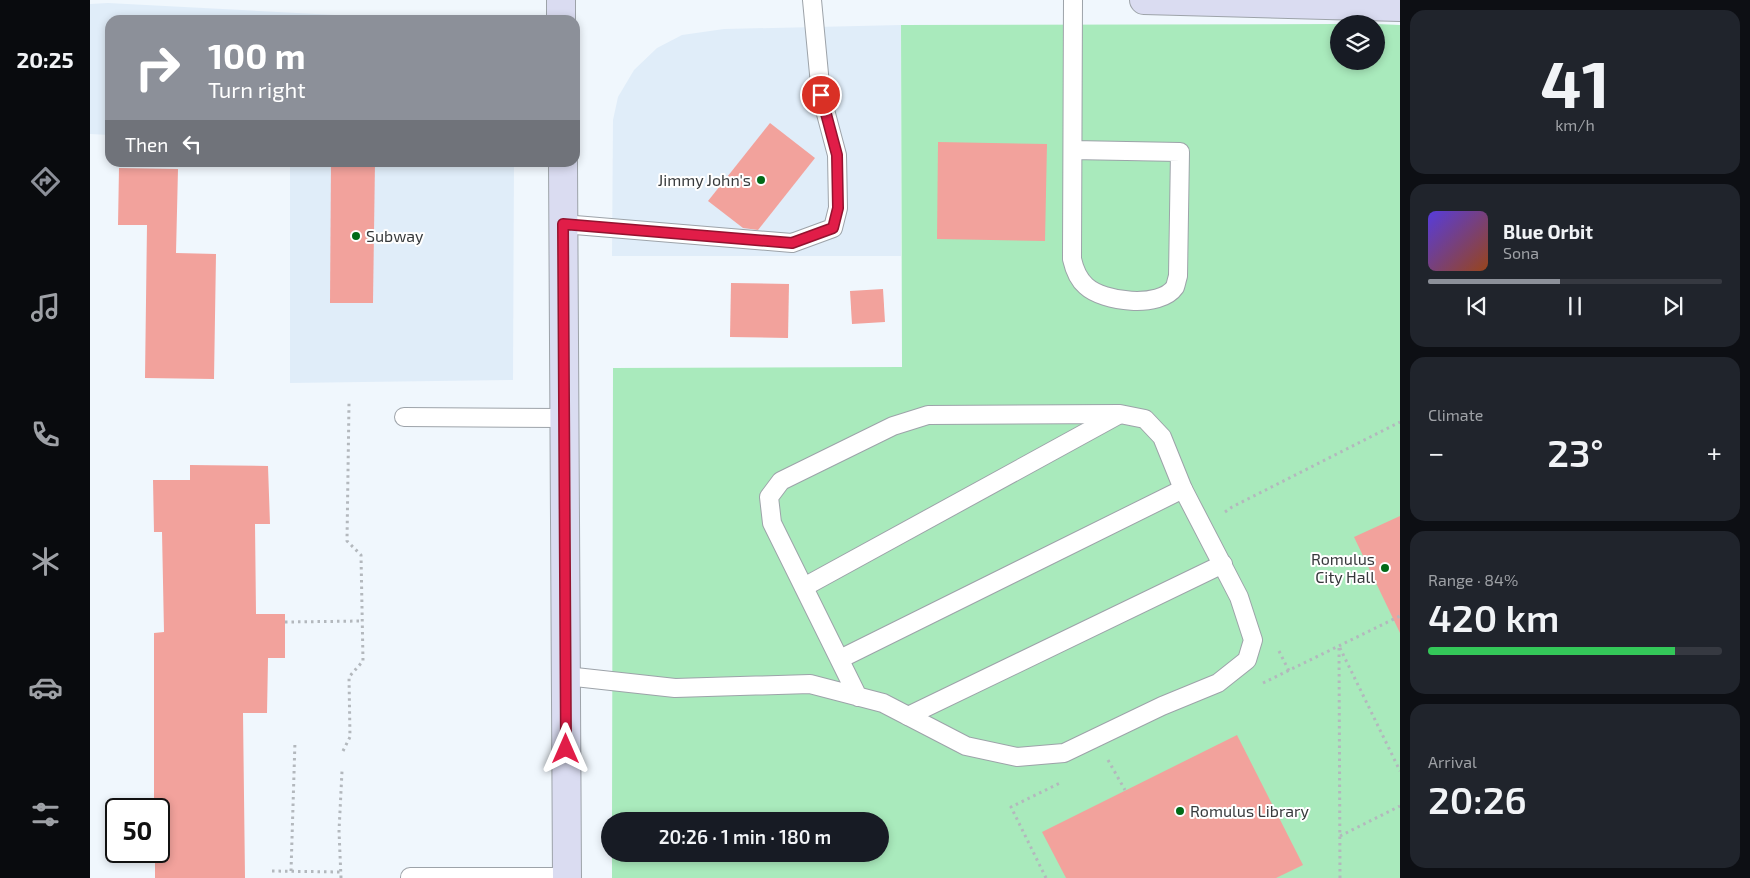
<!DOCTYPE html>
<html lang="en">
<head>
<meta charset="utf-8">
<style>
  :root { --surface:#171b24; --page:#20242c; --text:#f1f3f6; --muted:#9ea1a6; --line:#363941; --accent:#8c9099 }
  body { margin:0; font-family:"Exo 2",sans-serif; background:var(--page); color:var(--text); height:100vh; display:flex; flex-direction:column; font-size:19px; white-space:nowrap }
  * { box-sizing:border-box; margin:0 }
  p { font-size:16px; color:var(--muted) }
  .icon { flex:none; width:28px; height:28px; fill:none; stroke:currentColor; stroke-width:2; stroke-linecap:round; stroke-linejoin:round }
  .map { position:relative; flex:1; overflow:hidden }
  .side { display:flex; flex-direction:column; gap:10px; padding:10px; background:#0d0f14; width:350px }
  .side>* { flex:none }
  .guide { position:absolute; left:15px; top:15px; width:475px; height:152px; border-radius:15px; box-shadow:0 2px 8px #0003; background:#8c9099; color:#fff; overflow:hidden }
  .fabs { position:absolute; left:1240px; top:15px; display:grid; gap:10px }
  .fabs a { display:grid; place-items:center; width:55px; height:55px; border-radius:50%; background:var(--surface); box-shadow:0 2px 8px #0003; font-size:25px }
  .speed { position:absolute; left:15px; top:798px; display:flex; gap:10px; font-size:25px; font-weight:700; text-align:center }
  .speed>* { display:grid; place-content:center; width:65px; height:65px; border-radius:50%; background:var(--surface); box-shadow:0 2px 8px #0003; line-height:1 }
  .speed .limit { border:2px solid #111; border-radius:8px; background:#fff; color:#111 }
  .pin { position:absolute; display:grid; place-items:center; width:42px; height:42px; color:#fff; margin:-21px; border:2px solid #fff; border-radius:50%; box-shadow:0 1px 5px #0007 }
  .me { position:absolute; width:55px; margin:-28px; rotate:0deg; stroke-linejoin:round; filter:drop-shadow(0 0 4px #0008) }
  .turn { display:flex; align-items:center; gap:18px; height:105px; padding:0 20px; font-size:22px }
  .turn .icon { width:65px; height:65px; stroke-width:2.5 }
  .turn b { display:block; font-size:35px; line-height:42px }
  .then { display:flex; align-items:center; height:48px; padding:0 20px; background:#0003; gap:10px; font-size:19px }
  .big { font-size:38px; font-weight:600; line-height:1.1 }
  .side .tile { flex:1; display:flex; flex-direction:column; justify-content:center; gap:8px; min-width:0; padding:0 18px; border-radius:15px; background:var(--page) }
  .side .dial { align-items:center; gap:0 }
  .dial b { font-size:65px; line-height:1 }
  .song { display:flex; align-items:center; gap:15px }
  .cover { width:60px; height:60px; border-radius:8px; background:linear-gradient(135deg,hsl(250 70% 55%),hsl(20 70% 35%)) }
  .played { height:5px; border-radius:2px; background:linear-gradient(90deg,var(--accent) 45%,var(--line) 45%) }
  .keys { display:flex; justify-content:space-around; direction:ltr }
  .heat { display:flex; justify-content:space-between; align-items:center; font-size:28px; direction:ltr }
  .charge { height:8px; border-radius:4px; background:linear-gradient(90deg,#34c759 84%,var(--line) 0) }
  .trip { position:absolute; left:511px; top:812px; width:288px; height:50px; border-radius:25px; background:var(--surface); box-shadow:0 2px 8px #0003; font-weight:600; line-height:50px; text-align:center }
  main { display:flex; flex:1; min-height:0 }
  .tab-bar { display:flex; flex-direction:column; width:90px; justify-content:space-around; align-items:center; background:#090b0e; color:var(--muted) }
  .tab-bar .icon { width:35px; height:35px }
  .tab-bar .current { color:var(--accent) }
  .tab-bar b { font-size:22px; color:var(--text) }
  .map>svg:first-child { display:block }
  .built { fill:#e0edf9 }
  .green { fill:#a9eabc }
  .building { fill:#f2a29c }
  .lines { fill:none; stroke-linecap:round; stroke-linejoin:round }
  .service-casing { stroke:#9da3a9; stroke-width:20 }
  .secondary-casing { stroke:#9da3a9; stroke-width:30 }
  .path { stroke:#b3b8bd; stroke-width:3; stroke-dasharray:2.5 4; stroke-linecap:butt }
  .service { stroke:#fff; stroke-width:18 }
  .secondary { stroke:#dadcf1; stroke-width:28 }
  .route-casing { stroke:#92132f; stroke-width:12 }
  .route { stroke:#e11d48; stroke-width:9 }
  .poi-dot { fill:#016a17; stroke:#fff; stroke-width:2 }
  .labels { text-anchor:middle; stroke-width:4; stroke-linejoin:round; paint-order:stroke }
  .poi-label { font-size:16px; fill:#373a3c; stroke:#fff; text-anchor:end }
</style>
</head>
<body>
<main>
<nav class="tab-bar">
<b>20:25</b>
<svg class="icon current" aria-label="directions" viewBox="0 0 24 24"><path d="M12 3l9 9-9 9-9-9zM9 14v-3h6M13 9l2 2-2 2"/></svg>
<svg class="icon" aria-label="music" viewBox="0 0 24 24"><path d="M9 18V5l10-2v13"/><circle cx="6" cy="18" r="3"/><circle cx="16" cy="16" r="3"/></svg>
<svg class="icon" aria-label="phone" viewBox="0 0 24 24"><path d="M5 4h4l2 5-3 2q2 4 5 5l2-3 5 2v4C11 20 4 13 5 4z"/></svg>
<svg class="icon" aria-label="climate" viewBox="0 0 24 24"><path d="M12 3v18M4 7l16 10M4 17L20 7"/></svg>
<svg class="icon" aria-label="car" viewBox="0 0 24 24"><path d="M5 17H2v-5l4-1 3-4h7l3 4 3 1v5h-3M9 17h6M6 11h13"/><circle cx="7" cy="17" r="2"/><circle cx="17" cy="17" r="2"/></svg>
<svg class="icon" aria-label="filters" viewBox="0 0 24 24"><path d="M4 7h16M4 17h16"/><circle cx="9" cy="7" r="2"/><circle cx="15" cy="17" r="2"/></svg>
</nav>
<div class="map">
<svg width="1310" height="878" viewBox="0 0 1310 878">
  <rect width="100%" height="100%" fill="#f0f7fd"/>
  <g class="built">
    <polygon points="18,3 340,20 20,20 20,135 0,134 0,4"/>
    <polygon points="811,25 811,256 522,256 523,120 528,97 544,70 567,48 592,35 634,29"/>
    <polygon points="200,163 424,163 423,380 200,383"/>
  </g>
  <polygon class="green" points="1249,24 1249,61 1286,61 1286,24 1310,25 1310,878 522,878 522,854 790,854 790,821 522,821 523,368 812,367 811,25"/>
  <g class="building">
    <polygon points="680,123 725,158 668,230 653,228 618,201"/>
    <polygon points="848,142 957,144 955,241 847,239"/>
    <polygon points="241,162 285,162 283,303 240,303"/>
    <polygon points="29,168 88,169 86,253 126,254 124,379 55,378 57,225 28,225"/>
    <polygon points="641,283 699,284 698,338 640,337"/>
    <polygon points="793,289 795,322 762,324 760,291"/>
    <polygon points="100,465 178,466 180,524 165,524 166,614 195,614 195,658 178,658 177,713 153,713 155,878 65,878 65,851 69,851 69,809 64,809 64,633 74,632 72,532 64,532 63,480 100,480"/>
    <polygon points="1310,516 1310,633 1264,537"/>
    <polygon points="1147,735 1213,865 1186,878 976,878 952,832"/>
  </g>
  <g class="lines">
    <defs>
      <g id="service">
        <path d="M983 150 1090 152 1088 276C1087 279 1086 284 1085 287 1070 309 1013 302 996 286 988 279 984 268 982 259L983 0"/>
        <polyline points="473,224 702,243 743,228 748,208 747,155 731,95 722,0"/>
        <polyline points="314,417 473,418"/>
        <polyline points="714,587 1028,415"/>
        <polyline points="750,659 1093,489"/>
        <polyline points="476,676 585,688 720,684 793,703 876,746 927,757 974,753 1072,706 1128,683 1157,660 1163,640 1149,597 1093,489 1072,437 1055,419 1030,414 838,415 803,426 691,481 679,497 682,523 768,697"/>
        <polyline points="818,716 1133,564"/>
        <polyline points="320,877 477,877"/>
      </g>
      <g id="secondary">
        <polyline points="471,0 471,20"/>
        <polyline points="1054,0 1310,7"/>
        <polyline points="473,162 477,878"/>
      </g>
    </defs>
    <use href="#service" class="service-casing"/>
    <use href="#secondary" class="secondary-casing"/>
    <g class="path">
      <polyline points="1135,512 1142,507 1310,422"/>
      <polyline points="195,622 272,621"/>
      <polyline points="1189,651 1199,671"/>
      <polyline points="1173,683 1310,616"/>
      <polyline points="253,751 260,737 259,677 273,661 271,555 257,541 259,403"/>
      <polyline points="1018,760 1035,790"/>
      <polyline points="1250,836 1310,806"/>
      <polyline points="182,871 250,872"/>
      <polyline points="201,871 205,741"/>
      <polyline points="251,878 249,831 252,771"/>
      <polyline points="956,878 921,807 972,782"/>
      <polyline points="1250,878 1249,646 1310,771"/>
    </g>
    <use href="#service" class="service"/>
    <use href="#secondary" class="secondary"/>
  </g>
  <g class="lines">
    <defs>
      <polyline id="route" points="476,749 473,224 702,243 743,228 748,208 747,155 731,95"/>
    </defs>
    <use href="#route" class="route-casing"/>
    <use href="#route" class="route"/>
  </g>
  <g class="poi-dot">
    <circle cx="671" cy="180" r="5"/>
    <circle cx="266" cy="236" r="5"/>
    <circle cx="1295" cy="568" r="5"/>
    <circle cx="1090" cy="811" r="5"/>
  </g>
  <g class="labels">
    <g class="poi-label">
      <text x="661" y="186">Jimmy John's</text>
      <text x="276" y="242" text-anchor="start">Subway</text>
      <text x="1285" y="565">Romulus<tspan x="1285" dy="18">City Hall</tspan></text>
      <text x="1100" y="817" text-anchor="start">Romulus Library</text>
    </g>
  </g>
</svg>
<div class="fabs">
<a><svg class="icon" aria-label="layers" viewBox="0 0 24 24"><path d="M12 4l9 5-9 5-9-5zM3 14l9 5 9-5"/></svg></a>
</div>
<div class="speed"><div class="limit">50</div></div>
<div class="pin" style="left:731px;top:95px;background:#d93025"><svg class="icon" aria-label="arrive" viewBox="0 0 24 24"><path d="M6 21V4h12l-3 4 3 4H6"/></svg></div>
<svg class="me" style="left:476px;top:749px" viewBox="-20 -20 40 40"><path d="M0-17L14 15 0 8-14 15z" fill="#e11d48" stroke="#fff" stroke-width="4"/></svg>
<div class="trip">20:26 · 1 min · 180 m</div>
<div class="guide">
<div class="turn"><svg class="icon" aria-label="right" viewBox="0 0 24 24"><path d="M7 20v-9h11M14 6l5 5-5 5"/></svg><div><b>100 m</b>Turn right</div></div>
<div class="then">Then<svg class="icon" aria-label="left" viewBox="0 0 24 24"><path d="M17 20v-9H6M10 6l-5 5 5 5"/></svg></div>
</div>
</div>
<section class="side">
<div class="tile dial"><b>41</b><p>km/h</p></div>
<div class="tile">
<div class="song"><i class="cover"></i><div><b>Blue Orbit</b><p>Sona</p></div></div>
<div class="played"></div>
<div class="keys"><svg class="icon" aria-label="previous" viewBox="0 0 24 24"><path d="M18 5L8 12l10 7zM5 5v14"/></svg><svg class="icon" aria-label="pause" viewBox="0 0 24 24"><path d="M8 5v14M16 5v14"/></svg><svg class="icon" aria-label="next" viewBox="0 0 24 24"><path d="M6 5l10 7-10 7zM19 5v14"/></svg></div>
</div>
<div class="tile"><p>Climate</p>
<div class="heat"><a>−</a><b class="big">23°</b><a>+</a></div>
</div>
<div class="tile"><p>Range · 84%</p><b class="big">420 km</b><div class="charge"></div></div>
<div class="tile"><p>Arrival</p><b class="big">20:26</b></div>
</section>
</main>
</body>
</html>
